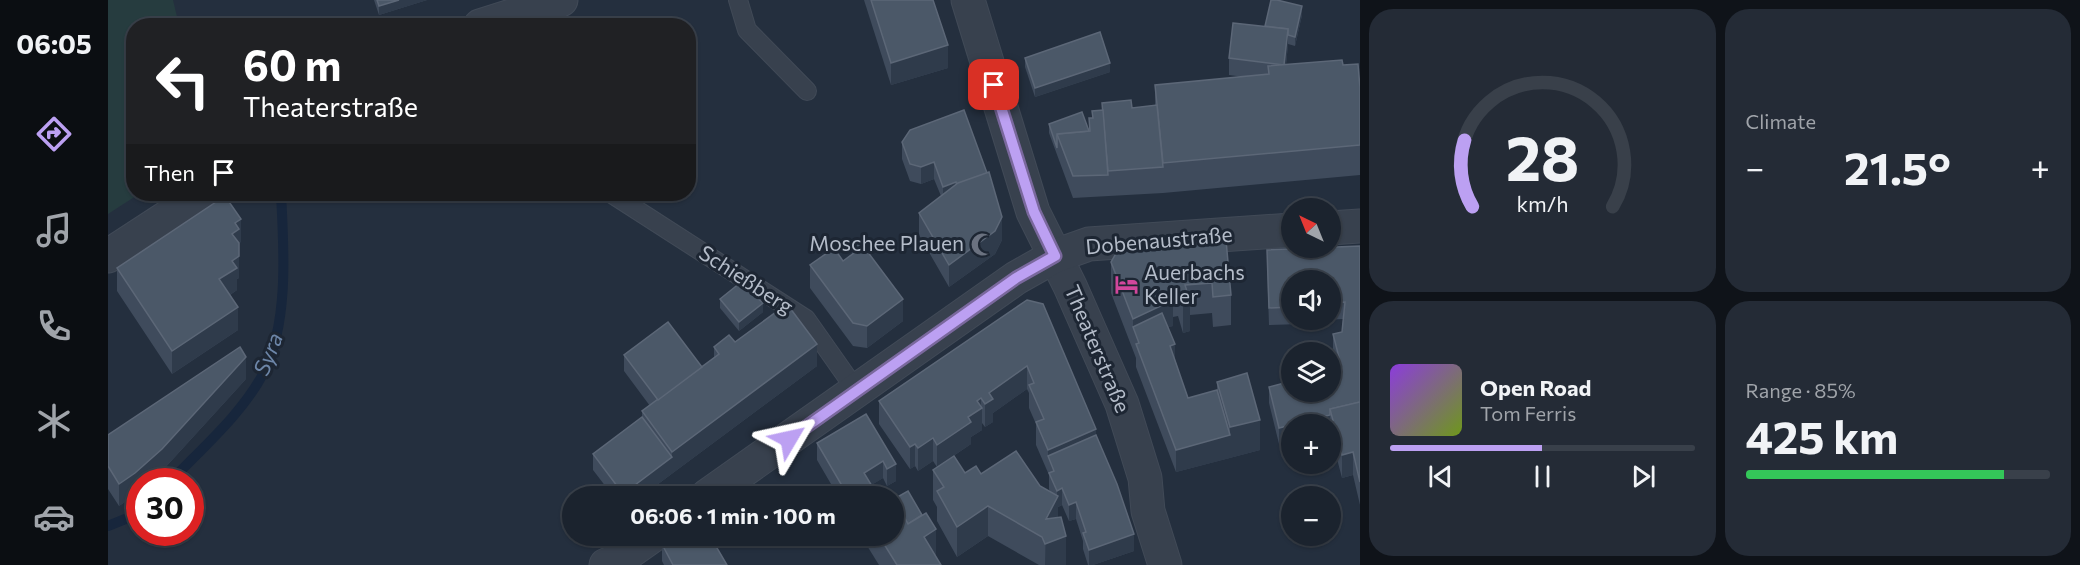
<!DOCTYPE html>
<html lang="en">
<head>
<meta charset="utf-8">
<style>
  :root { --surface:#1b232e; --page:#242b36; --text:#f1f3f6; --muted:#a0a4aa; --line:#39404a; --accent:#bca0f2 }
  body { margin:0; font-family:Commissioner,sans-serif; background:var(--page); color:var(--text); height:100vh; display:flex; flex-direction:column; font-size:22px; white-space:nowrap }
  * { box-sizing:border-box; margin:0 }
  p { font-size:20px; color:var(--muted) }
  .icon { flex:none; width:33px; height:33px; fill:none; stroke:currentColor; stroke-width:2; stroke-linecap:round; stroke-linejoin:round }
  .map { position:relative; flex:1; overflow:hidden }
  .panel { display:flex; flex-direction:column; gap:9px; padding:9px; background:#0f1319; width:720px }
  .panel>* { flex:none }
  .guide { position:absolute; left:18px; top:18px; width:570px; height:183px; border-radius:24px; box-shadow:0 2px 4px #0004,0 0 0 2px var(--line); background:#202124; color:#fff; overflow:hidden }
  .needle { width:39px; rotate:317deg }
  .buttons { position:absolute; left:1173px; top:198px; display:grid; gap:12px }
  .buttons a { display:grid; place-items:center; width:60px; height:60px; border-radius:50%; background:var(--surface); box-shadow:0 2px 4px #0004,0 0 0 2px var(--line); font-size:30px }
  .speed { position:absolute; left:18px; top:468px; display:flex; gap:12px; font-size:30px; font-weight:700; text-align:center }
  .speed>* { display:grid; place-content:center; width:78px; height:78px; border-radius:50%; background:var(--surface); box-shadow:0 2px 4px #0004,0 0 0 2px var(--line); line-height:1 }
  .speed .limit { border:9px solid #d22; background:#fff; color:#111 }
  .pin { position:absolute; display:grid; place-items:center; width:51px; height:51px; color:#fff; margin:-26px; border-radius:12px; box-shadow:0 3px 9px #0006 }
  .me { position:absolute; width:66px; margin:-33px; rotate:54deg; stroke-linejoin:round; filter:drop-shadow(0 0 4px #0008) }
  .turn { display:flex; align-items:center; gap:21px; height:126px; padding:0 18px; font-size:27px }
  .turn .icon { width:78px; height:78px; stroke-width:2.5 }
  .turn b { display:block; font-size:42px; line-height:51px }
  .then { display:flex; align-items:center; height:57px; padding:0 18px; background:#0003; gap:12px; font-size:22px }
  .big { font-size:45px; font-weight:700; line-height:1.1 }
  .panel .tile { flex:1; display:flex; flex-direction:column; justify-content:center; gap:9px; min-width:0; padding:0 21px; border-radius:24px; background:var(--page) }
  .panel .dial { align-items:center; gap:0 }
  .dial svg { height:156px; overflow:visible; fill:none; stroke:var(--line); stroke-width:7; stroke-linecap:round; text-anchor:middle }
  .dial text { fill:var(--text); stroke:none }
  .song { display:flex; align-items:center; gap:18px }
  .cover { width:72px; height:72px; border-radius:9px; background:linear-gradient(135deg,hsl(270 70% 55%),hsl(80 70% 35%)) }
  .played { height:6px; border-radius:3px; background:linear-gradient(90deg,var(--accent) 50%,var(--line) 50%) }
  .keys { display:flex; justify-content:space-around; direction:ltr }
  .heat { display:flex; justify-content:space-between; align-items:center; font-size:33px; direction:ltr }
  .charge { height:9px; border-radius:4px; background:linear-gradient(90deg,#34c759 85%,var(--line) 0) }
  .panel .tiles { flex:1; display:grid; gap:9px; grid-template-columns:repeat(2,1fr) }
  .trip { position:absolute; left:454px; top:486px; width:342px; height:60px; border-radius:30px; background:var(--surface); box-shadow:0 2px 4px #0004,0 0 0 2px var(--line); font-weight:700; line-height:60px; text-align:center }
  main { display:flex; flex:1; min-height:0 }
  .menu { display:flex; flex-direction:column; width:108px; justify-content:space-around; align-items:center; background:#0b0e12; color:var(--muted) }
  .menu .icon { width:42px; height:42px }
  .menu .active { color:var(--accent) }
  .menu b { font-size:27px; color:var(--text) }
  .map>svg:first-child { display:block }
  .green { fill:#263c3f }
  .lines { fill:none; stroke-linecap:round; stroke-linejoin:round }
  .stream { stroke:#17263c; stroke-width:10 }
  .service-casing { stroke:#414a57; stroke-width:20 }
  .minor-casing { stroke:#414a57; stroke-width:35 }
  .service { stroke:#38414e; stroke-width:18 }
  .minor { stroke:#38414e; stroke-width:33 }
  .wall { fill:#3f4b5c; fill-rule:evenodd }
  .shaded-wall { fill:#2f3b4b }
  .building { fill:#4b5868; stroke:#5c6777; stroke-width:1.5 }
  .route-casing { stroke:#7a689d; stroke-width:15 }
  .route { stroke:#bca0f2; stroke-width:10 }
  .labels { text-anchor:middle; stroke-width:6; stroke-linejoin:round; paint-order:stroke }
  .street-label { font-size:21px; fill:#b4bcc9; stroke:#1d2633 }
  .poi-label { font-size:21px; fill:#b4bcc9; stroke:#1d2633; text-anchor:end }
  .water-label { font-size:22px; font-style:italic; fill:#6d86a8; stroke:#1d2633 }
</style>
</head>
<body>
<main>
<nav class="menu">
<b>06:05</b>
<svg class="icon active" aria-label="directions" viewBox="0 0 24 24"><path d="M12 3l9 9-9 9-9-9zM9 14v-3h6M13 9l2 2-2 2"/></svg>
<svg class="icon" aria-label="music" viewBox="0 0 24 24"><path d="M9 18V5l10-2v13"/><circle cx="6" cy="18" r="3"/><circle cx="16" cy="16" r="3"/></svg>
<svg class="icon" aria-label="phone" viewBox="0 0 24 24"><path d="M5 4h4l2 5-3 2q2 4 5 5l2-3 5 2v4C11 20 4 13 5 4z"/></svg>
<svg class="icon" aria-label="climate" viewBox="0 0 24 24"><path d="M12 3v18M4 7l16 10M4 17L20 7"/></svg>
<svg class="icon" aria-label="car" viewBox="0 0 24 24"><path d="M5 17H2v-5l4-1 3-4h7l3 4 3 1v5h-3M9 17h6M6 11h13"/><circle cx="7" cy="17" r="2"/><circle cx="17" cy="17" r="2"/></svg>
</nav>
<div class="map">
<svg width="1252" height="565" viewBox="0 0 1252 565">
  <rect width="100%" height="100%" fill="#242f3e"/>
  <polygon class="green" points="0,0 65,0 71,25 26,26 26,194 31,194 0,214"/>
  <g class="lines">
    <g class="stream">
      <path d="M62 482C93 449 134 414 155 374 181 324 176 249 173 194"/>
      <polyline points="0,526 32,513"/>
    </g>
    <defs>
      <g id="service">
        <polyline points="630,0 639,30 699,91"/>
        <polyline points="504,194 698,319 748,390"/>
      </g>
      <g id="minor">
        <polyline points="860,0 925,212 962,286 1014,404 1037,478 1040,511 1057,565"/>
        <polyline points="372,26 453,0"/>
        <polyline points="1222,228 1252,226"/>
        <polyline points="0,256 95,194"/>
        <polyline points="599,496 908,278 947,256 981,244 1184,230"/>
        <polyline points="498,565 507,562 544,536"/>
      </g>
    </defs>
    <use href="#service" class="service-casing"/>
    <use href="#minor" class="minor-casing"/>
    <use href="#service" class="service"/>
    <use href="#minor" class="minor"/>
  </g>
  <g class="wall">
    <polygon points="266,0 319,0 271,15"/>
    <polygon points="756,0 825,0 840,68 783,85"/>
    <polygon points="1194,15 1187,46 1180,44 1178,65 1235,65 1252,88 1252,175 1055,193 965,198 941,133 941,124 981,131 981,118 984,118 984,111 994,110 994,103 1024,108 1047,105 1047,85 1136,77 1121,75 1121,58 1157,26"/>
    <polygon points="917,58 1002,72 927,97 917,67"/>
    <polygon points="856,110 894,240 887,254 841,287 811,235 811,213 833,196 826,179 813,184 802,181 794,159 794,142"/>
    <polygon points="750,239 795,321 759,348 745,346 702,288 702,265 735,261 744,254 744,243"/>
    <polygon points="1118,240 1123,295 1123,325 1105,327 1104,313 1082,315 1082,331 1075,333 1070,316 1065,317 1065,326 1060,327 1067,360 1080,398 1109,390 1109,382 1152,450 1068,472 1028,367 1028,358 1003,293 1003,262"/>
    <polygon points="133,242 131,243 131,278 129,279 129,290 122,295 130,330 64,374 9,291 9,268"/>
    <path d="M1252 246V505L1245 475 1234 478 1222 432V424H1184V441L1171 444 1161 403V387L1230 370 1225 351V334L1234 332 1235 319 1193 321V324L1161 325 1159 267V250ZM1184 280H1222V320H1184Z"/>
    <polygon points="612,299 655,312 631,331 612,308"/>
    <path d="M919 300 988 435 1026 551 985 565H980L975 549V541L968 519 961 521 954 505 950 507V517L958 565H931L880 536 849 557 829 521V507L825 500V470L829 467 825 461 810 471 807 466 802 469 771 424V401ZM919 389 921 393V408L928 424V445L941 475V489L942 492 932 486 873 474 857 473 838 461 863 444V437L874 430V423L877 427 885 422V413Z"/>
    <polygon points="627,342 709,366 534,496 505,496 485,470 485,454 534,417 534,411 542,406 516,371 516,355 594,367 606,358 606,347"/>
    <polygon points="138,379 54,471 43,482 32,482 27,495 11,506 0,489 0,435"/>
    <polygon points="758,414 788,481 779,486 775,478 763,485 770,496 730,496 709,460 709,443"/>
    <polygon points="753,536 786,536 828,557 833,565 771,565"/>
    <polygon points="554,544 619,565 556,565 554,561"/>
  </g>
  <g class="shaded-wall">
    <polygon points="291,0 319,0 271,15 271,6"/>
    <polygon points="1194,6 1194,15 1187,46 1187,37"/>
    <polygon points="1180,29 1180,46 1176,81 1176,65"/>
    <polygon points="840,45 840,68 783,85 783,63"/>
    <polygon points="1002,63 1002,72 927,97 927,88"/>
    <polygon points="826,162 826,179 813,184 813,167"/>
    <polygon points="848,182 848,199 835,204 835,187"/>
    <polygon points="894,217 894,240 887,254 841,287 841,265"/>
    <polygon points="133,219 133,242 131,243 124,234 127,223"/>
    <polygon points="131,256 131,278 129,279 129,290 111,302 111,279 124,261"/>
    <polygon points="1065,296 1065,326 1057,328 1031,343 1025,327 1025,319 1054,299"/>
    <polygon points="795,299 795,321 759,348 759,326"/>
    <polygon points="1082,301 1082,331 1075,333 1075,303"/>
    <polygon points="655,303 655,312 631,331 631,322"/>
    <polygon points="130,307 130,330 64,374 64,351"/>
    <polygon points="709,344 709,366 534,496 515,496 515,494 564,457 564,452"/>
    <polygon points="1067,344 1067,367 1062,346"/>
    <polygon points="138,357 138,379 54,471 43,482 32,482 32,492 11,506 11,484"/>
    <polygon points="919,366 919,389 885,413 885,422 877,427 877,404 881,393"/>
    <polygon points="873,398 873,409 874,408 874,430 863,437 863,444 829,467 829,445 860,417 869,401"/>
    <polygon points="1222,415 1222,424 1184,424"/>
    <polygon points="1152,420 1152,450 1122,458 1122,427"/>
    <polygon points="1184,425 1184,441 1171,444 1171,428"/>
    <polygon points="988,429 988,452 940,456 940,450"/>
    <polygon points="1122,435 1122,458 1068,472 1068,450"/>
    <polygon points="825,438 825,461 810,471 810,448"/>
    <polygon points="807,444 807,466 802,469 802,447"/>
    <polygon points="1245,452 1245,475 1234,478 1234,455"/>
    <polygon points="775,461 775,478 756,490 756,473"/>
    <polygon points="788,464 788,481 779,486 779,469"/>
    <polygon points="954,488 954,505 950,507 950,526 958,536 958,565 937,565 938,519 949,498 949,491"/>
    <polygon points="968,502 968,519 961,521 961,505"/>
    <polygon points="880,506 880,536 849,557 849,527"/>
    <polygon points="828,529 828,560 816,537"/>
    <polygon points="1026,534 1026,551 985,565 981,565 981,550"/>
  </g>
  <g class="building">
    <polygon points="269,0 291,0 271,6"/>
    <polygon points="763,0 825,0 840,45 783,63"/>
    <polygon points="1163,0 1169,0 1194,6 1187,37 1180,35 1180,29 1157,26"/>
    <polygon points="1125,23 1180,29 1176,65 1121,58"/>
    <polygon points="992,32 1002,63 927,88 917,58"/>
    <polygon points="1234,60 1235,65 1250,64 1252,88 1252,145 1055,163 1047,85 1161,74 1160,66"/>
    <polygon points="1023,100 1024,108 1049,105 1055,167 1000,171 994,103"/>
    <polygon points="856,110 879,173 849,185 848,182 835,187 826,162 813,167 802,164 794,142 802,130"/>
    <polygon points="995,110 1000,175 965,176 949,134 982,131 981,118 985,118 984,111"/>
    <polygon points="974,112 981,131 949,134 949,148 941,124"/>
    <polygon points="881,172 894,217 887,231 841,265 811,213 850,183"/>
    <polygon points="117,196 133,219 127,223 131,229 124,234 131,243 131,256 124,261 129,268 111,279 130,307 64,351 9,268"/>
    <polygon points="750,239 795,299 759,326 745,323 702,265 726,248 735,261 750,250 744,243"/>
    <polygon points="1118,240 1123,295 1105,297 1104,283 1077,285 1082,301 1075,303 1070,286 1060,287 1065,296 1054,299 1057,304 1025,319 1003,262 1010,250"/>
    <polygon points="1252,246 1252,402 1222,409 1222,415 1171,428 1161,387 1184,381 1184,392 1222,392 1222,372 1234,369 1225,334 1234,332 1237,302 1222,303 1222,280 1184,280 1184,307 1161,308 1159,250"/>
    <polygon points="632,283 655,303 631,322 612,299"/>
    <polygon points="919,300 935,304 988,429 940,450 928,422 936,419 921,385 926,383 919,366 881,393 885,399 877,404 873,398 869,401 874,408 860,417 863,422 829,445 825,438 810,448 807,444 802,447 771,401"/>
    <polygon points="679,304 709,344 564,452 534,411 611,354 606,347 621,335 627,342"/>
    <polygon points="1054,313 1067,344 1062,346 1080,398 1109,390 1122,435 1068,450 1028,344 1031,343 1025,327"/>
    <polygon points="560,322 594,367 550,400 516,355"/>
    <polygon points="132,347 138,357 54,449 27,473 11,484 0,466 0,435"/>
    <polygon points="1139,373 1152,420 1122,427 1109,382"/>
    <polygon points="1252,402 1252,482 1245,452 1234,455 1222,409"/>
    <polygon points="758,414 788,464 779,469 775,461 756,473 770,496 740,496 709,443"/>
    <polygon points="534,417 564,457 515,494 485,454"/>
    <polygon points="988,435 1009,484 1026,534 981,550 975,533 978,532 968,502 961,505 954,488 949,491 941,473 946,471 940,456"/>
    <polygon points="908,451 932,486 950,496 938,519 953,517 958,536 937,544 934,537 880,506 849,527 829,491 836,487 825,470 846,456 857,473 868,466 873,474"/>
    <polygon points="800,491 814,515 800,524 795,515 786,520 786,499"/>
    <polygon points="818,513 828,529 816,537 833,565 789,565 771,536 786,536 786,520 795,515 800,524"/>
    <polygon points="570,536 602,536 619,565 565,565 554,544"/>
    <polygon points="763,536 768,536 768,544"/>
  </g>
  <g class="lines">
    <defs>
      <polyline id="route" points="681,439 908,278 947,256 926,212 886,85"/>
    </defs>
    <use href="#route" class="route-casing"/>
    <use href="#route" class="route"/>
  </g>
  <defs>
    <symbol id="mosque-bare" viewBox="-9 -9 18 18"><path d="M3.5-4.9A6 6 0 1 0 3.5 4.9A5 5 0 1 1 3.5-4.9Z" fill="#6b7280" stroke="#1d2633" stroke-width="2.5" paint-order="stroke"/></symbol>
    <symbol id="hotel-bare" viewBox="-9 -9 18 18"><path d="M-6-4.5h1.5V1H6V5H4.5V3h-9V5H-6ZM-4 0a1.8 1.8 0 1 1 3.6 0ZM.5 0V-2.5h3Q6-2.5 6 0Z" fill="#d1479c" stroke="#1d2633" stroke-width="2.5" paint-order="stroke"/></symbol>
  </defs>
  <g fill-rule="evenodd">
    <use href="#mosque-bare" x="858" y="228" width="33" height="33"/>
    <use href="#hotel-bare" x="1002" y="268" width="33" height="33"/>
  </g>
  <g class="labels">
    <g class="street-label">
      <text transform="translate(1051 241) rotate(-5)" y="7">Dobenaustraße</text>
      <text transform="translate(638 280) rotate(33)" y="7">Schießberg</text>
      <text transform="translate(989 349) rotate(67)" y="7">Theaterstraße</text>
    </g>
    <g class="poi-label">
      <text x="856" y="251">Moschee Plauen</text>
      <text x="1036" y="280" text-anchor="start">Auerbachs<tspan x="1036" dy="24">Keller</tspan></text>
    </g>
    <g class="water-label">
      <text transform="translate(160 354) rotate(-69)" y="8">Syra</text>
    </g>
  </g>
</svg>
<div class="buttons">
<a><svg class="needle" viewBox="-14 -14 28 28"><path d="M0-13l5 13h-10z" fill="#e53935"/><path d="M0 13l5-13h-10z" fill="#a0a4aa"/></svg></a>
<a><svg class="icon" aria-label="sound" viewBox="0 0 24 24"><path d="M4 9h4l5-4v14l-5-4H4zM17 9q2 3 0 6"/></svg></a>
<a><svg class="icon" aria-label="layers" viewBox="0 0 24 24"><path d="M12 4l9 5-9 5-9-5zM3 14l9 5 9-5"/></svg></a>
<a>+</a>
<a>−</a>
</div>
<div class="speed"><div class="limit">30</div></div>
<div class="pin" style="left:886px;top:85px;background:#d93025"><svg class="icon" aria-label="arrive" viewBox="0 0 24 24"><path d="M6 21V4h12l-3 4 3 4H6"/></svg></div>
<svg class="me" style="left:681px;top:439px" viewBox="-20 -20 40 40"><path d="M0-17L14 15 0 8-14 15z" fill="#bca0f2" stroke="#fff" stroke-width="4"/></svg>
<div class="trip">06:06 · 1 min · 100 m</div>
<div class="guide">
<div class="turn"><svg class="icon" aria-label="left" viewBox="0 0 24 24"><path d="M17 20v-9H6M10 6l-5 5 5 5"/></svg><div><b>60 m</b>Theaterstraße</div></div>
<div class="then">Then<svg class="icon" aria-label="arrive" viewBox="0 0 24 24"><path d="M6 21V4h12l-3 4 3 4H6"/></svg></div>
</div>
</div>
<section class="panel">
<div class="tiles">
<div class="tile dial"><svg viewBox="0 0 100 80">
<path d="M14 69A42 42 0 1 1 86 69"/>
<path d="M14 69A42 42 0 0 1 10 35" stroke="#bca0f2"/>
<text x="50" y="56" font-size="32" font-weight="700">28</text>
<text x="50" y="72" font-size="11">km/h</text>
</svg></div>
<div class="tile"><p>Climate</p>
<div class="heat"><a>−</a><b class="big">21.5°</b><a>+</a></div>
</div>
<div class="tile">
<div class="song"><i class="cover"></i><div><b>Open Road</b><p>Tom Ferris</p></div></div>
<div class="played"></div>
<div class="keys"><svg class="icon" aria-label="previous" viewBox="0 0 24 24"><path d="M18 5L8 12l10 7zM5 5v14"/></svg><svg class="icon" aria-label="pause" viewBox="0 0 24 24"><path d="M8 5v14M16 5v14"/></svg><svg class="icon" aria-label="next" viewBox="0 0 24 24"><path d="M6 5l10 7-10 7zM19 5v14"/></svg></div>
</div>
<div class="tile"><p>Range · 85%</p><b class="big">425 km</b><div class="charge"></div></div>
</div>
</section>
</main>
</body>
</html>
